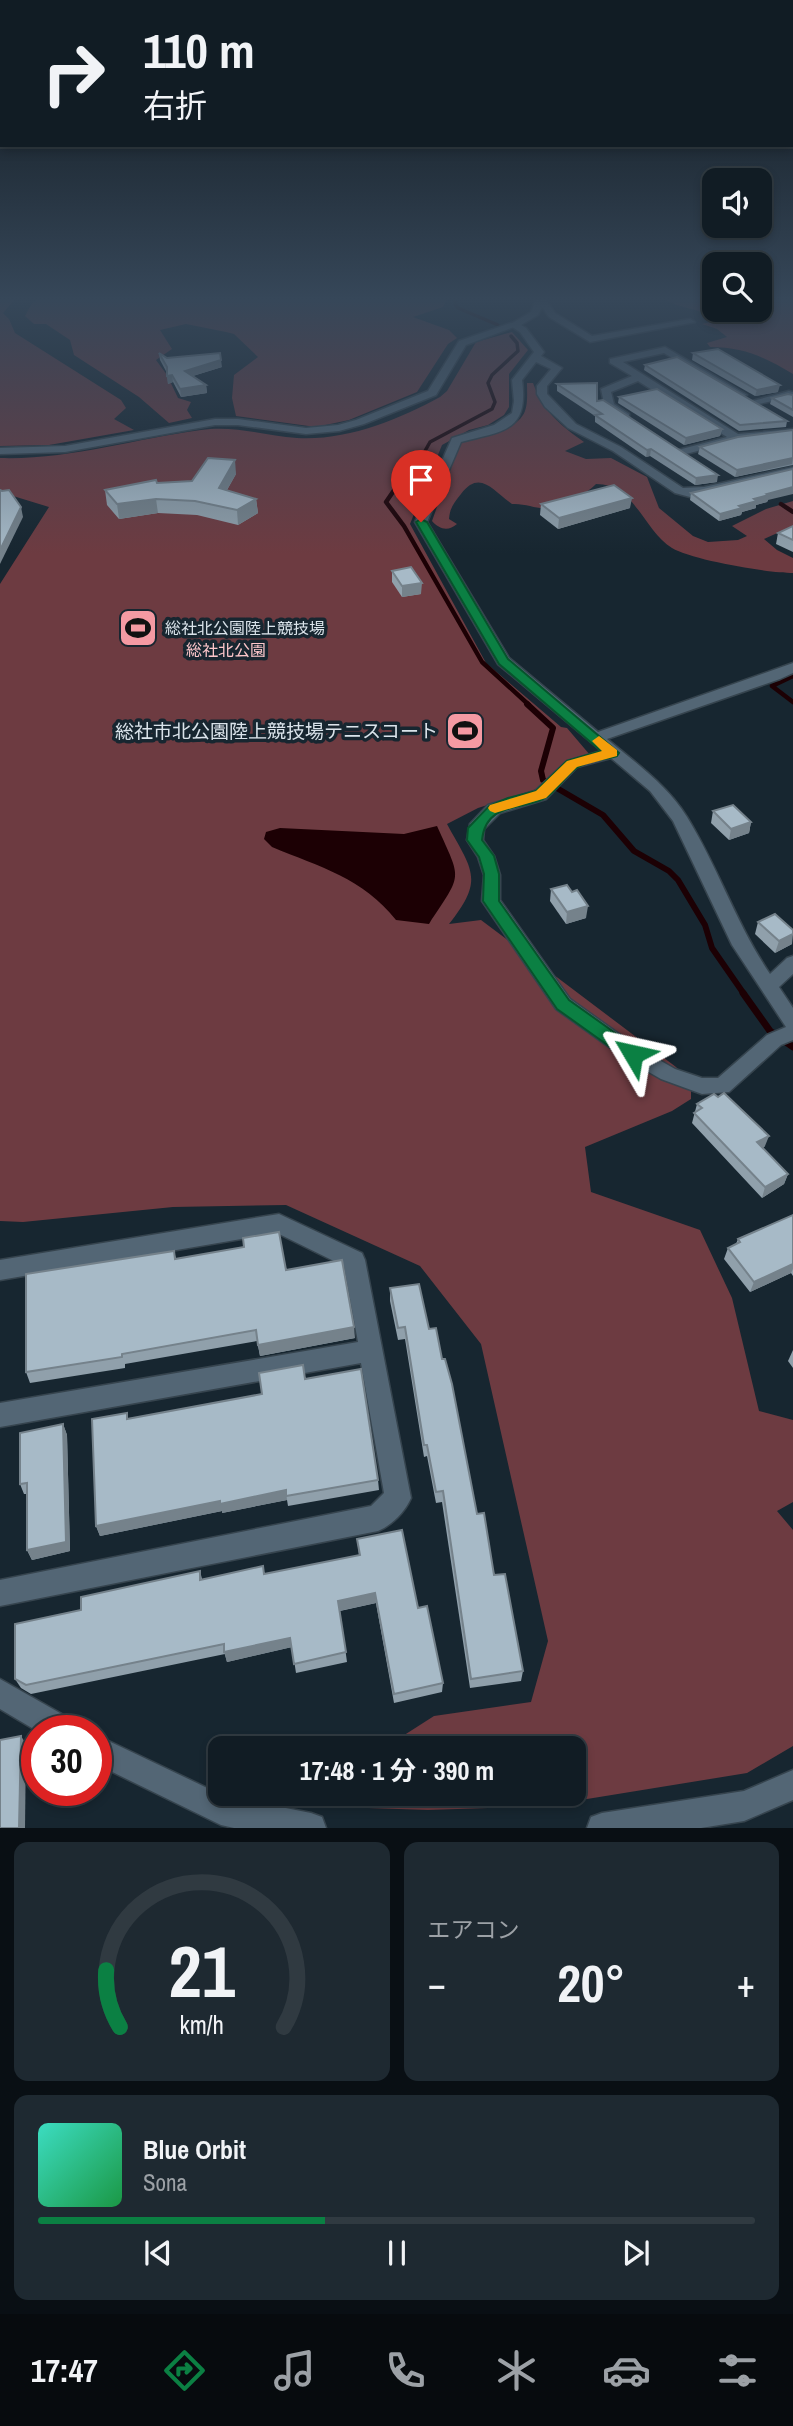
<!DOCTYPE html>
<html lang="ja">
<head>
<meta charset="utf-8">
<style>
  :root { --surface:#111c24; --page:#1e2931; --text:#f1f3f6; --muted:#9ca1a6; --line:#303a41; --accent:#0b8043 }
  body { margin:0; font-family:"Archivo Narrow","Noto Sans JP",sans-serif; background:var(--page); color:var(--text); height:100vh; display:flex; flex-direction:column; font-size:26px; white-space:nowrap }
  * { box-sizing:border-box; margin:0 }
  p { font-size:23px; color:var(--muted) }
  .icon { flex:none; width:38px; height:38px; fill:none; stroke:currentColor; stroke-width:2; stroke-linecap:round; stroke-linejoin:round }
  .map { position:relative; height:1828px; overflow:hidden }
  .drawer { display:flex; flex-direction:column; gap:14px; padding:14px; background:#090f14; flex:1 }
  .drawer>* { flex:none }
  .top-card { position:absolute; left:0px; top:0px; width:794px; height:147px; box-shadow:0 4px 10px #0003,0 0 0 2px var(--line); background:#111c24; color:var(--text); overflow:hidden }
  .tools { position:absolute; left:702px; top:168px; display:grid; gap:14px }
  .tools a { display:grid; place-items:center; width:70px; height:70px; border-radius:14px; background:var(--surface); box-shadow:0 4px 10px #0003,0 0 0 2px var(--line); font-size:35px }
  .speed { position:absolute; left:21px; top:1715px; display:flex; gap:14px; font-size:35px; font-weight:700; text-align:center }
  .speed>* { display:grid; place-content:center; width:91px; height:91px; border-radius:50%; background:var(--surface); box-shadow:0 4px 10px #0003,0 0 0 2px var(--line); line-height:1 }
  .speed .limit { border:10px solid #d22; background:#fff; color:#111 }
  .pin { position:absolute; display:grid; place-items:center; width:60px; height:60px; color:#fff; margin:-72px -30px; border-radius:50% 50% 50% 0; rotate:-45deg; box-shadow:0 0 7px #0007 }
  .pin .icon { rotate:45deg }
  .me { position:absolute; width:77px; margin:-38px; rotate:306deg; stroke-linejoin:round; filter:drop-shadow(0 0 5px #0008) }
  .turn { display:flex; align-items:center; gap:24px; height:147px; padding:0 28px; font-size:32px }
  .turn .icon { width:91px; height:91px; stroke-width:2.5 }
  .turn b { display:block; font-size:49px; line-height:60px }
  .big { font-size:52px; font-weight:700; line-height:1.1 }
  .drawer .widget { flex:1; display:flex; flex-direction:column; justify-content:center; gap:10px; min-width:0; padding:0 24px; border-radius:14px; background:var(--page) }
  .drawer .dial { align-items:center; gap:0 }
  .dial svg { height:182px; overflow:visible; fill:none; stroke:var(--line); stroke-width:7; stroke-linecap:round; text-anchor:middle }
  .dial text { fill:var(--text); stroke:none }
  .song { display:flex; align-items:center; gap:21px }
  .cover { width:84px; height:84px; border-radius:10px; background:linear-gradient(135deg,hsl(170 70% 55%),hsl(140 70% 35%)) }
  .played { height:7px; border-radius:4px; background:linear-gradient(90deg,var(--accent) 40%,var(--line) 40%) }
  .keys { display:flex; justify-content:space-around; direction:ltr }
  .heat { display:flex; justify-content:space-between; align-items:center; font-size:38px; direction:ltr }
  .drawer .tiles { flex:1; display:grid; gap:14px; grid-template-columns:1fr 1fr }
  .widget:last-child { grid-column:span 2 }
  .trip { position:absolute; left:208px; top:1736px; width:378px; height:70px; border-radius:14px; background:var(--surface); box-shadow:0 4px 10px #0003,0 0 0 2px var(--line); font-weight:700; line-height:70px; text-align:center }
  .tabs { display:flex; height:112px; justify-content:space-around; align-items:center; background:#070b0e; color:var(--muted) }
  .tabs .icon { width:49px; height:49px }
  .tabs .active { color:var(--accent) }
  .tabs b { font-size:32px; color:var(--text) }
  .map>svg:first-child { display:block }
  .green { fill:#6d3b41 }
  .water { fill:#1c0004 }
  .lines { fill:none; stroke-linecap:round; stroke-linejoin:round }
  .stream-far3 { stroke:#1c0004; stroke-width:3.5 }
  .stream-far2 { stroke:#1c0004; stroke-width:4.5 }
  .stream-far1 { stroke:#1c0004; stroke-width:6 }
  .stream { stroke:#1c0004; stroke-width:7 }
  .minor-casing { stroke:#36444e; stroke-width:3 }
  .tertiary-casing { stroke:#36444e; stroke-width:3 }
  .minor { fill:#536675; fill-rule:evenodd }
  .tertiary { fill:#536675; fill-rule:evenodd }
  .wall { fill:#90a0ab }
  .shaded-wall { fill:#75828b }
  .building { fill:#a7bac7; stroke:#75828b; stroke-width:2 }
  .route { fill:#0b8043; stroke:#07532c; stroke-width:2 }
  .slow { fill:#f59e0b }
  .labels { text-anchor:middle; stroke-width:7; stroke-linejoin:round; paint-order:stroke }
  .far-poi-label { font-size:16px; fill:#dae3ea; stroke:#172630; text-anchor:start }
  .far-park-label { font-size:16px; fill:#fdc6ca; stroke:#172630 }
  .poi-label { font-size:19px; fill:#dae3ea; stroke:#172630; text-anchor:end }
</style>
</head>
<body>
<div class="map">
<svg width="793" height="1828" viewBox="0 0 793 1828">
  <rect width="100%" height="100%" fill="#172630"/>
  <g class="green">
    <polygon points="0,298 16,298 3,313 9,319 15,333 121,400 126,408 114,419 134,430 49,445 0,446"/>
    <polygon points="39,298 447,298 443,307 413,317 449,330 457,338 448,344 417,392 349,420 316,427 236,416 232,398 234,375 258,357 234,334 226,332 186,324 160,330 172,349 156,360 167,375 178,398 191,402 187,410 192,418 169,423 139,397 74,355 70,340 46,324 34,324 25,316 32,303"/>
    <path d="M661 298H714V310H760V298H793V374C764 357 744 347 710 347L707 343 727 337 717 329 702 324 719 320C698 307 682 310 661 298Z"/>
    <path d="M512 332 528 350 509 374V407L504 415 488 425 469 430 442 445 410 524 486 663 561 727 567 728 590 755 564 763 543 787 478 808 447 824C472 870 485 879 449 924L481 920 676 1067 691 1083V1099L672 1111 585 1147 591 1192 700 1230 732 1298 759 1411 793 1420V1502L777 1511 793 1530V1746L747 1773 544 1806 428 1810 368 1808 372 1794H574V1748H384L434 1716 531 1702 548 1641 481 1344 420 1266 286 1205 173 1207 23 1222 0 1221V584L49 507 0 492V458C69 460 133 439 201 430 235 425 265 436 297 438 346 441 398 420 440 397L447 391 476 342Z"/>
    <path d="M527 383H533C543 411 560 425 584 442L565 451 586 459 611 458 647 477 659 508 693 536 708 542 738 540 747 536 732 526 766 509 793 501V526L764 539 777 550 793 558V573C768 573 692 560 672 548 643 530 635 484 596 484 584 496 562 506 545 508 537 509 524 503 512 504 493 491 480 469 461 494 454 503 450 507 449 519L457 524C448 532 439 529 432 521L460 442C479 437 517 432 525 411 528 403 527 391 527 383Z"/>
  </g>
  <path class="water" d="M437 826C462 882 463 872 429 924L396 920C363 878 320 867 272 847L264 839 266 832 280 828 404 834Z"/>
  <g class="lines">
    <g class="stream-far3">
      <polyline points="456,298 455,304 458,308 498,325"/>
      <polyline points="399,478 401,471 420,460 430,442 492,409 495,402 488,383 492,375 518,351 517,343 511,336"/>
    </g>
    <g class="stream-far2">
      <polyline points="400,476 397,486 386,502 404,526 482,662 529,705"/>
      <polyline points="781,504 793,512"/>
      <polyline points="793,676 772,686 793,702"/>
    </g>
    <polyline class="stream-far1" points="527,704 553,728 541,771 543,780 603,815 634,851 669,871 678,880 705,925 712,948 744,994"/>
    <polyline class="stream" points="743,993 770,1031 793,1047"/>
    <defs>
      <g id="minor">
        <path d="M536 298H545L555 313 592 336 690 319 695 322 590 342 549 317 542 307 538 315 521 325 526 328 544 352 541 356 562 368 547 386V394L576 424 621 447 683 488 704 487 793 467V473L704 495 690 497 675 493 613 451 568 428 545 407 537 394V386L551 369 536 362 522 380C529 432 503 431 461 442L427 522 509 658 598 732 793 663V673L780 679 607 739C636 763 667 785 687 817 718 867 736 924 770 974L787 958 793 956V974L779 987 793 1008V1040L781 1045 729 1092 702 1094 661 1079 626 1059 556 1009 482 901 484 875 478 857 467 840 470 824 488 805 535 791 567 761 602 751 498 664 415 522 452 438 494 425 512 413 514 401 512 380 534 352 520 332 509 325 531 312ZM611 758 650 791 673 821 732 945 786 1027 767 1035 718 1078H702L675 1069 640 1049 570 999 500 900V875L494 856 483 840 484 829 500 813 546 799 577 767Z"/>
        <polygon points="665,347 747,395 738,397 664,353 623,362 738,434 793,429 793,435 736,441 682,455 678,454 678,450 727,437 638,381 611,392 614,404 629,414 629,418 621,418 605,408 601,389 632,376 610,363 610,359"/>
        <polygon points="789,391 793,392 793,400 787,398 754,405 749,402"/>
        <path d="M279 1214 362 1253 365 1260 411 1498C405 1512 392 1525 378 1531L0 1606V1580L371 1506 384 1493 361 1363 0 1427V1403L358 1342 344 1266 277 1233 0 1280V1260Z"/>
        <polygon points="0,1679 74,1721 78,1731 37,1731 0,1709"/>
        <polygon points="96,1735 224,1796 311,1813 322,1817 326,1828 234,1828 221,1825 96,1764"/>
        <polygon points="793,1770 793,1800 744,1821 701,1828 587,1828 591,1817 602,1813 744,1791"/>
      </g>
      <polygon id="tertiary" points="511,323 519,325 466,345 436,395 364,424 339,431 306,434 238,425 215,425 65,452 0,454 0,448 65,446 215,419 238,419 306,428 338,425 356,420 428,391 459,341"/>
    </defs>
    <use href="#minor" class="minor-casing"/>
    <use href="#tertiary" class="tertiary-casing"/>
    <use href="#minor" class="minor"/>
    <use href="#tertiary" class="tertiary"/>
  </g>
  <g class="wall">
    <polygon points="159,353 167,358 222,367 193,376 206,385 207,393 181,397 173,382 168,384 167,373 160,360"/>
    <polygon points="693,353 778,392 755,396 692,360"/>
    <polygon points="645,365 787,421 786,427 739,431 644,370"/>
    <polygon points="557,384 597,401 717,482 695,485 650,456 646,457 595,422 595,416 557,391"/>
    <polygon points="793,395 793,417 770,404 772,398"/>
    <polygon points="619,397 722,429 720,436 684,445 618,403"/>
    <polygon points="793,430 793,465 735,477 698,454 700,447"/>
    <polygon points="236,474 227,490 256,499 258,513 238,525 197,515 158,513 119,519 107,505 105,490 157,483 192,481"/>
    <polygon points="691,493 768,500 767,502 756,505 756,508 742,512 741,515 719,521 690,500"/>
    <polygon points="541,504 630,508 558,529 540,515"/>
    <polygon points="793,526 793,552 776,544 778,533"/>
    <polygon points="392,571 421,594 402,597 392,582"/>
    <polygon points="713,811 751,822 749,833 729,840 711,823"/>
    <polygon points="551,889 572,892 586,918 566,924 550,901"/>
    <polygon points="758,922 792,944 775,953 755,934"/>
    <polygon points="697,1104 765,1146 763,1148 788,1174 784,1184 762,1198 692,1123"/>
    <polygon points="793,1215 793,1276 791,1273 750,1292 724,1259 728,1248 736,1244 738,1239"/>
    <polygon points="174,1251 176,1259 286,1270 355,1338 260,1356 257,1341 125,1364 125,1368 30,1383 26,1372"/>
    <polygon points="390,1288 429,1329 477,1514 523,1671 521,1681 470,1688 442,1502 436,1503 427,1456 424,1457 405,1339 398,1340 390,1301"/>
    <polygon points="793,1350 793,1368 788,1361"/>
    <polygon points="305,1379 378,1480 379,1490 288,1506 287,1500 222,1513 222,1511 100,1536 96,1526 129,1419 262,1394"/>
    <polygon points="63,1424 67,1435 70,1551 32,1560 27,1550 27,1494 24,1494 20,1484"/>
    <polygon points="357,1539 418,1608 443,1683 442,1692 394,1703 376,1603 340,1611 347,1662 296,1673 292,1647 227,1662 225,1654 31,1694 21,1688 15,1679 81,1610 200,1571 202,1579 265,1574 359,1555"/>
  </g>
  <g class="shaded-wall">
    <polygon points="221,360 222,367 186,378 185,371"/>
    <polygon points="172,375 173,382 168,384 167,376"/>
    <polygon points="206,385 207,393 181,397 180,389"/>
    <polygon points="780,385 778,392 755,396 757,390"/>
    <polygon points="722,429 720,436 684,445 686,438"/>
    <polygon points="651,449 650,456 646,457 647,450"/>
    <polygon points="793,458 792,464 735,477 737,470"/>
    <polygon points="235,460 236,474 220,502 219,488"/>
    <polygon points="718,475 717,482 695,485 696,478"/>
    <polygon points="793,487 793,494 768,500 767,502 756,505 756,508 742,512 741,515 719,521 720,514 767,494"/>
    <polygon points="632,498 630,508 558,529 559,518"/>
    <polygon points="156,499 158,513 119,519 117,504"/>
    <polygon points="256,499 258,513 238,525 237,510"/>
    <polygon points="21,507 23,517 0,564 0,550"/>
    <polygon points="422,583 421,594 402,597 402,586"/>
    <polygon points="751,822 749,833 729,840 731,829"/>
    <polygon points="588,906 586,918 566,924 567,912"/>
    <polygon points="793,934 792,944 775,953 779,941"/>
    <polygon points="769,1136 765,1146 754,1153 757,1142"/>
    <polygon points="788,1174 784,1184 762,1198 765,1187"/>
    <polygon points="793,1264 793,1269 791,1273 750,1292 754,1282"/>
    <polygon points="354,1327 355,1338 260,1356 258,1345"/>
    <polygon points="63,1424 67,1435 70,1551 32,1560 27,1550"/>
    <polygon points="286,1490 287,1500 222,1513 222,1511 100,1536 96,1526 220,1501"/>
    <polygon points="375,1593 376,1603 339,1611 338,1601"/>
    <polygon points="290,1638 292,1647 227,1662 224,1652"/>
    <polygon points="21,1736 26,1744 25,1828 19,1828"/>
  </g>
  <g class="building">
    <polygon points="718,349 780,385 757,390 693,353"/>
    <polygon points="159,353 167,358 220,353 221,360 185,371 206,385 180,389 172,375 167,376 167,367"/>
    <polygon points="677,357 787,421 740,425 645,365"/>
    <polygon points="597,383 597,401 603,400 718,475 696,478 651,449 647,450 595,415 602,414 557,384"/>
    <polygon points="657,389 722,429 686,438 619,397"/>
    <polygon points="788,394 793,395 793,410 772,398"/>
    <polygon points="793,430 793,458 737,470 700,447 738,437"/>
    <polygon points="208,458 235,460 219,488 256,499 237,510 195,501 156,499 117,504 105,490 156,480 157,483 192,481"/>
    <polygon points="793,469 793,487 767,494 769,495 754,499 757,501 739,506 742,508 720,514 691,493"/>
    <polygon points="614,485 632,498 559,518 541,504"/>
    <polygon points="0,490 2,491 9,490 21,507 0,550"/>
    <polygon points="793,526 793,540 778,533"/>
    <polygon points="411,567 422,583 402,586 392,571"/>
    <polygon points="733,805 751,822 731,829 713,811"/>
    <polygon points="567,885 572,892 577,890 588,906 567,912 551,889"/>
    <polygon points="775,914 793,930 793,934 779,941 758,922"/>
    <polygon points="724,1093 769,1136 757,1142 788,1174 765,1187 694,1113 702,1108 697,1104 714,1094 718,1097"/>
    <polygon points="793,1215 793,1264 754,1282 728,1248 740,1242 738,1239"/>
    <polygon points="279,1232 286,1270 342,1260 354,1327 258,1345 256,1330 122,1354 122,1357 26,1372 26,1274 174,1251 175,1259 244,1247 243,1238"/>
    <polygon points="419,1284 429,1329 436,1328 442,1359 445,1359 452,1384 477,1514 484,1513 494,1575 505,1574 523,1671 471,1679 443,1491 436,1492 427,1445 424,1445 405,1327 398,1328 390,1288"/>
    <polygon points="303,1365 305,1379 361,1369 378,1480 286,1496 286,1490 220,1504 220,1501 96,1526 92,1419 127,1413 127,1419 262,1394 259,1373"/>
    <polygon points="63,1424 66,1542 27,1550 27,1483 20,1484 20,1433"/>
    <polygon points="402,1530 418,1608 427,1606 443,1683 394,1694 375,1593 338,1601 346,1652 294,1664 290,1638 224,1652 224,1644 26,1685 15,1679 15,1624 81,1610 81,1597 200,1571 200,1580 263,1566 264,1574 360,1555 357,1539"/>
    <polygon points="21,1736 19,1828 0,1828 0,1740"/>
  </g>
  <linearGradient id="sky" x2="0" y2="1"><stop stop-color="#0d151a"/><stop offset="0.54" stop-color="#364759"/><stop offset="1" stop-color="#364759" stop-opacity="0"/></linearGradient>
  <rect width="793" height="554" fill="url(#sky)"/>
  <path class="route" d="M421 519 427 522 508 659 619 753 617 756C604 760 584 761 574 770 564 778 557 790 547 797 526 811 486 800 482 840L494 856 499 874V901L569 1000 639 1050 642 1054 639 1059H627L557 1009 483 901 484 874 479 857 467 840 468 828 489 806 508 798 536 791 567 761 601 751 499 664 416 522Z"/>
  <polygon class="slow" points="599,736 617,750 617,756 577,767 546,798 495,813 490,811 488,808 490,805 536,791 567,761 602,751 592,741"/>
  <defs>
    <symbol id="stadium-square" viewBox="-11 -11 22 22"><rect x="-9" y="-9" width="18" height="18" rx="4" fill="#f49aa3" stroke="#172630"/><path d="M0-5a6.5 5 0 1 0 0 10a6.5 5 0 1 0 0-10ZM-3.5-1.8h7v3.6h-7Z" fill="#111"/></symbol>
  </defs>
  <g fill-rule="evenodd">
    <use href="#stadium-square" x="116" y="606" width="44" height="44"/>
    <use href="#stadium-square" x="443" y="709" width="44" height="44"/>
  </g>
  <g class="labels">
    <g class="far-poi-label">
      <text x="165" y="634">総社北公園陸上競技場</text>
    </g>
    <g class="far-park-label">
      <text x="226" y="656">総社北公園</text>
    </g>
    <g class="poi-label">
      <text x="438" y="738">総社市北公園陸上競技場テニスコート</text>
    </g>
  </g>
</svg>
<div class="tools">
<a><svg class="icon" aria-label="sound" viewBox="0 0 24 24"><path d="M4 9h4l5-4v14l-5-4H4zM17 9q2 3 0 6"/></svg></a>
<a><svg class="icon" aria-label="search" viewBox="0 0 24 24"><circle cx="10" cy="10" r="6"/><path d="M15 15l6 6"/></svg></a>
</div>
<div class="speed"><div class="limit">30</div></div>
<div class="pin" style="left:421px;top:522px;background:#d93025"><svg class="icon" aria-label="arrive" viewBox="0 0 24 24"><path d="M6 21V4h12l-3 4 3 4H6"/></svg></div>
<svg class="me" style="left:633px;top:1054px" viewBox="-20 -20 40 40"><path d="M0-17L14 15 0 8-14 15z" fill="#0b8043" stroke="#fff" stroke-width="4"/></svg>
<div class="trip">17:48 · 1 分 · 390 m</div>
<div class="top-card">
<div class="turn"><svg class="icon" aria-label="right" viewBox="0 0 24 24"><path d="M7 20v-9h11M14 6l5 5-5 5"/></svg><div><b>110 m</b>右折</div></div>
</div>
</div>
<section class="drawer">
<div class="tiles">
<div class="widget dial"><svg viewBox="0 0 100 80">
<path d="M14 69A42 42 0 1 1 86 69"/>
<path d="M14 69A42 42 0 0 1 8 44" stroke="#0b8043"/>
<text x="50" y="56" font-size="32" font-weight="700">21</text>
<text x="50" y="72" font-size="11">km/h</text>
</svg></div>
<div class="widget"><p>エアコン</p>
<div class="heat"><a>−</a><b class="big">20°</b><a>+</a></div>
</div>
<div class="widget">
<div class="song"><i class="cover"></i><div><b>Blue Orbit</b><p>Sona</p></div></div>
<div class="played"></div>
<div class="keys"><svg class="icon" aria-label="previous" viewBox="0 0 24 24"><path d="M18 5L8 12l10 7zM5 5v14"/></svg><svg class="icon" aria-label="pause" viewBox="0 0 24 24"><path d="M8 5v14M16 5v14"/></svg><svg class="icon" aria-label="next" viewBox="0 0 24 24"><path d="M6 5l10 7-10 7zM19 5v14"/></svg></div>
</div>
</div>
</section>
<nav class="tabs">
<b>17:47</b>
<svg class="icon active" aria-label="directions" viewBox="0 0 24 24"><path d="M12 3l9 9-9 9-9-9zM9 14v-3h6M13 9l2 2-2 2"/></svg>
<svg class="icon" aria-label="music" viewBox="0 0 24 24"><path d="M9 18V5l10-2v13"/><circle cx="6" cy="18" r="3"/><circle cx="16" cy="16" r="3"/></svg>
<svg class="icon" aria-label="phone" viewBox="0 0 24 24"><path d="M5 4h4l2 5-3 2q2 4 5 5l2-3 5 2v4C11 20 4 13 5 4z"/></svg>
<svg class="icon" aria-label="climate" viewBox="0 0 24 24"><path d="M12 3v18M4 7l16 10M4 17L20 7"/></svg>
<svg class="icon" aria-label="car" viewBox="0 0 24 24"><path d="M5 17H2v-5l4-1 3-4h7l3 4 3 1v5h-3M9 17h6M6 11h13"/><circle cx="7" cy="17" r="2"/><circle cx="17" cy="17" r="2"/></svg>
<svg class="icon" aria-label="filters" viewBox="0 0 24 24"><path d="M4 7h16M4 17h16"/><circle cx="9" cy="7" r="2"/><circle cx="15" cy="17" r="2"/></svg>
</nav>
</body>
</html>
